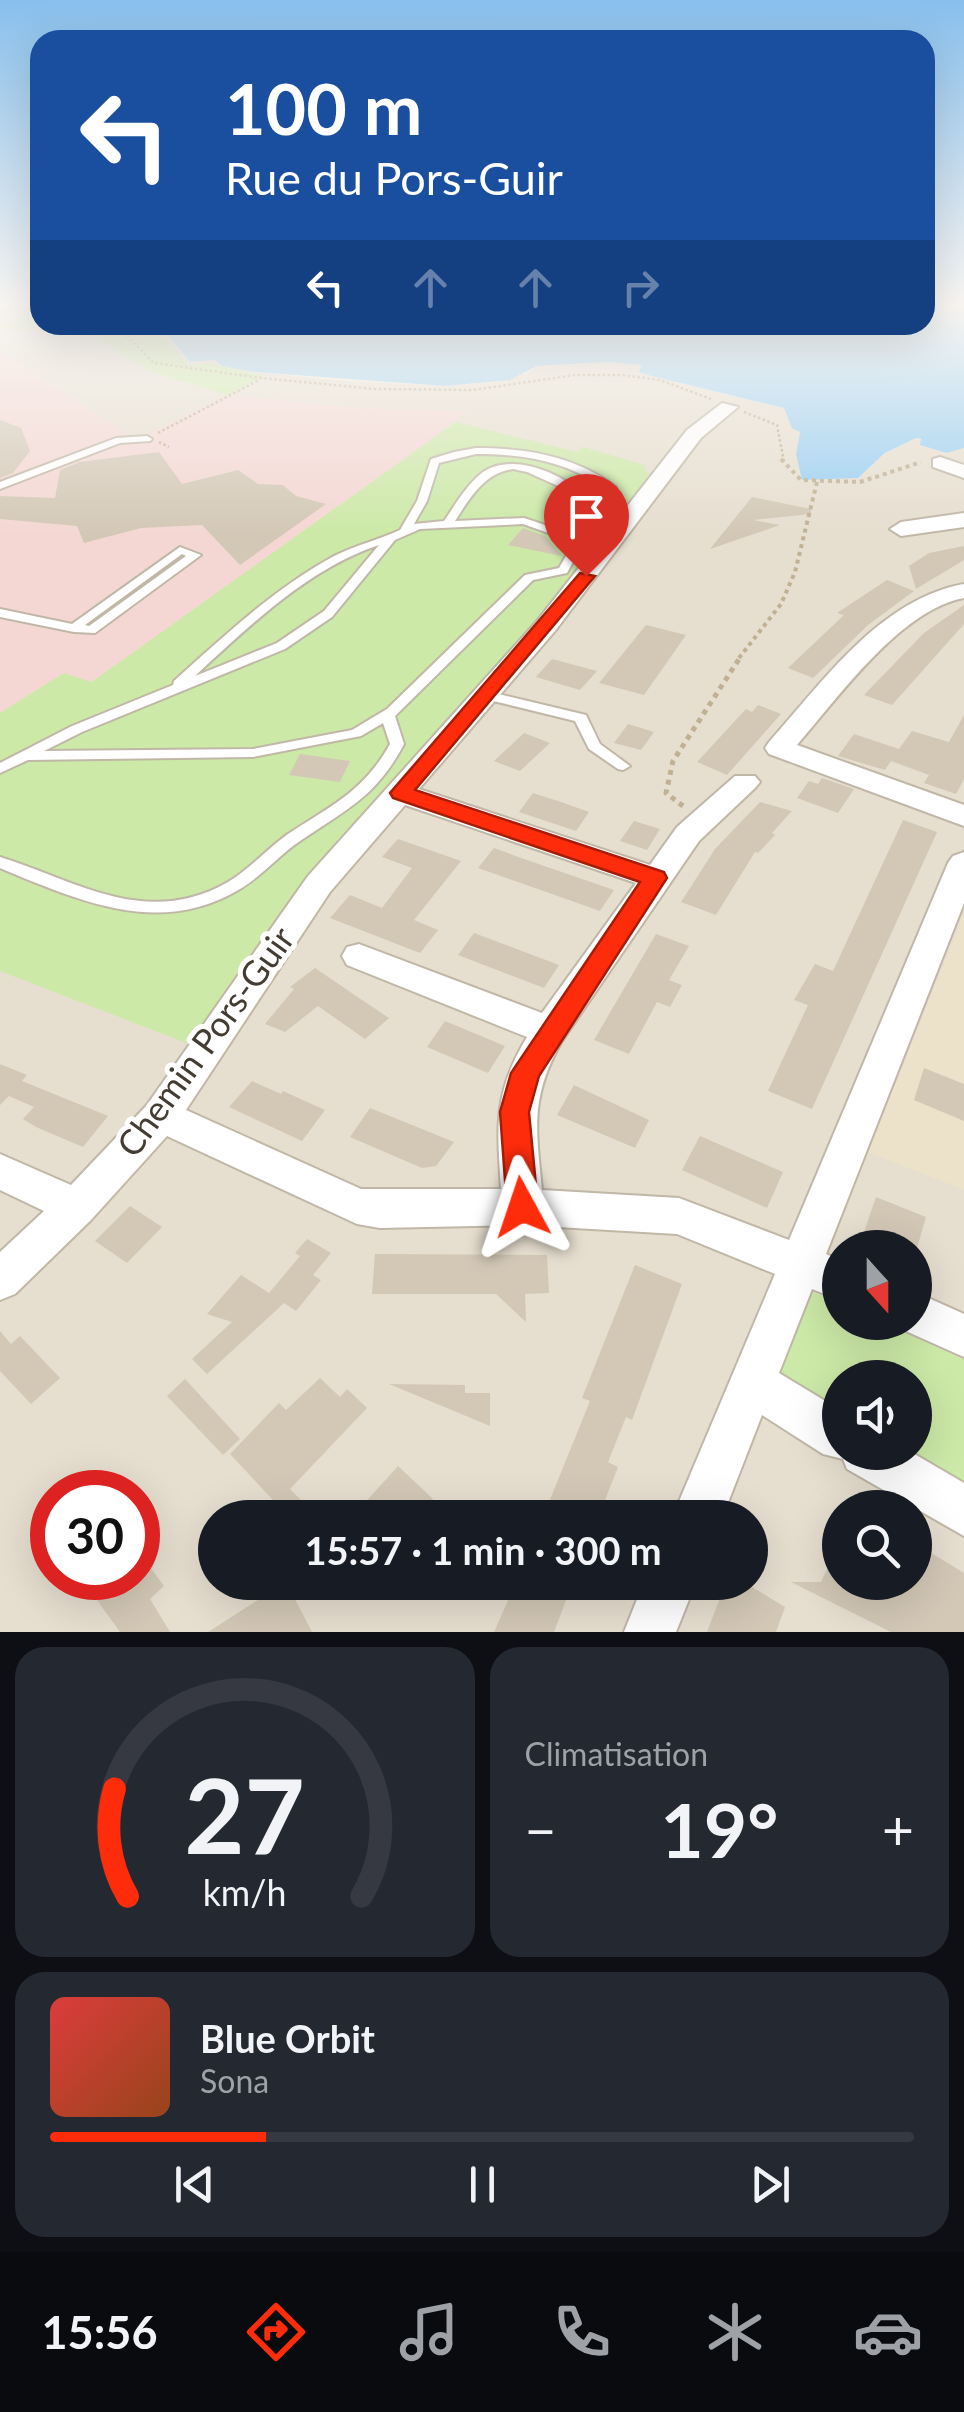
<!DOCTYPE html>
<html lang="fr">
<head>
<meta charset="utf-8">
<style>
  :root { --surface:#171b24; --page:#242831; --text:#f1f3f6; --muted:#9ea1a6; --line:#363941; --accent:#ff2c0b }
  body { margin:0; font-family:Lato,sans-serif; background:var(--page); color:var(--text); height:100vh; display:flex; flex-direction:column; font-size:38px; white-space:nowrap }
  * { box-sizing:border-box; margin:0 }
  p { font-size:32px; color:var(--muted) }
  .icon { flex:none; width:55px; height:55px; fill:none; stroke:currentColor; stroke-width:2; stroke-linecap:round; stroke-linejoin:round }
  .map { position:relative; height:1632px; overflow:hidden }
  .drawer { display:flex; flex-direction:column; gap:15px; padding:15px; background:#0d0f14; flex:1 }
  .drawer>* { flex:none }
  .top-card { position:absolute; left:30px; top:30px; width:905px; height:305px; border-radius:30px; box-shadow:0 10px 40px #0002; background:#1a4fa0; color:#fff; overflow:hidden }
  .needle { width:65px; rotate:159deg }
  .buttons { position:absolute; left:822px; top:1230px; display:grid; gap:20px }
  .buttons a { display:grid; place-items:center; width:110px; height:110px; border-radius:50%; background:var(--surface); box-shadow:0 10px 40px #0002; font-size:50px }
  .speed { position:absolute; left:30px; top:1470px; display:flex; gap:20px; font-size:50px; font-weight:700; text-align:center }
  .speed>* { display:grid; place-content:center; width:130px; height:130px; border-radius:50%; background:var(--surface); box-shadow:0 10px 40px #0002; line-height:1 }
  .speed .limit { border:15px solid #d22; background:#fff; color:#111 }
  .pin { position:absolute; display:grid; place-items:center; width:85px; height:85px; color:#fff; margin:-102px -42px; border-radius:50% 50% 50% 0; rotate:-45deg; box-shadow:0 0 10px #0007 }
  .pin .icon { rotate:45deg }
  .me { position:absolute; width:110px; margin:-55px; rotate:355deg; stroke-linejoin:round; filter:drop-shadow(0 0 8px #0008) }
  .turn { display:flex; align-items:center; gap:35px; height:210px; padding:0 30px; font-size:45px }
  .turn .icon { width:130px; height:130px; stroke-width:2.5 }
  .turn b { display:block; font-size:70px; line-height:85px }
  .lanes { display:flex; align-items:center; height:95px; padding:0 30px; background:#0003; justify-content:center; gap:50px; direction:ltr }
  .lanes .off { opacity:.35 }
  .big { font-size:75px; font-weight:700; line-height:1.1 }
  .drawer .widget { flex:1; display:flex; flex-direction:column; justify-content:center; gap:15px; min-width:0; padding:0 35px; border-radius:30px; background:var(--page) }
  .drawer .dial { align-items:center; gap:0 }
  .dial svg { height:260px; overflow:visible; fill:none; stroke:var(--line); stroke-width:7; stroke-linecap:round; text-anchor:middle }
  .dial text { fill:var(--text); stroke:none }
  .song { display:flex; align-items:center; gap:30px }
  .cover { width:120px; height:120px; border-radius:15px; background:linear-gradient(135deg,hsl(0 70% 55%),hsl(20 70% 35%)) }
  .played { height:10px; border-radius:5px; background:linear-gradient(90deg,var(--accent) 25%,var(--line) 25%) }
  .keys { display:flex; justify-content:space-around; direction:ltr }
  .heat { display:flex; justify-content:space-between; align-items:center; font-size:55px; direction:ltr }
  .drawer .tiles { flex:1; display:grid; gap:15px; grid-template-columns:1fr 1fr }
  .widget:last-child { grid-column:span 2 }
  .trip { position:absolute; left:198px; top:1500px; width:570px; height:100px; border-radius:50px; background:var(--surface); box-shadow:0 10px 40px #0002; font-weight:700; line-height:100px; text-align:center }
  .tab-bar { display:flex; height:160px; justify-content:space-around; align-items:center; background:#090b0e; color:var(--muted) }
  .tab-bar .icon { width:70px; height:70px }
  .tab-bar .current { color:var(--accent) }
  .tab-bar b { font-size:45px; color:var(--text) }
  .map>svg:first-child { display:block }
  .residential { fill:#e6decf; fill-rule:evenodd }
  .education { fill:#ece2ca }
  .medical { fill:#f4d7d3 }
  .green { fill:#cce9a7 }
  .water { fill:#99cff3 }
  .building { fill:#d3c8b6 }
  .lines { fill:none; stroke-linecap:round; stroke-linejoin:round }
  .lane-casing { stroke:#c0b7a7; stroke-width:4 }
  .street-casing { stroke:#c0b7a7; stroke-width:4 }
  .path-far2 { stroke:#c0b094; stroke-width:2.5; stroke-dasharray:2.5 2.5; stroke-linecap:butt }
  .path-far1 { stroke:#c0b094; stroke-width:4; stroke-dasharray:4 4; stroke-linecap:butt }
  .path { stroke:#c0b094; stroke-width:5; stroke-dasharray:5 5; stroke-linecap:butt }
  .lane { fill:#fff; fill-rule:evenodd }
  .street { fill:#fff; fill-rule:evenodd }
  .route { fill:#ff2c0b; stroke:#a61d07; stroke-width:2.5 }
  .labels { text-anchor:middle; stroke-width:10; stroke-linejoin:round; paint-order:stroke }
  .near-street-label { font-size:35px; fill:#433c32; stroke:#fff }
</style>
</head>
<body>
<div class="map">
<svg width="964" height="1632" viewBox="0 0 964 1632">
  <rect width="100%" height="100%" fill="#f2ece1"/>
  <path class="residential" d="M0 307H40V325H160L190 362 215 360 255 372 331 380 445 386 494 382 527 374 537 366 607 362 643 365 640 372 648 375 784 408 800 432 796 454 858 478 886 453 916 438 947 453 964 448V1632H0ZM840 1248H915V1322H840ZM840 1378H915V1452H840ZM52 1492H138V1578H52ZM840 1508H915V1582H840ZM215 1518H750V1582H215Z"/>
  <polygon class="education" points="964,914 964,1190 868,1152"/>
  <polygon class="medical" points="0,351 137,440 227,395 359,408 468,411 279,554 92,682 64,673 0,713"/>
  <g class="green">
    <polygon points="40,310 40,325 156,325 188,365 210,363 264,376 227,395 150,371 94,336 63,327 10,331 0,327"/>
    <path d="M456 422 577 452 583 447 645 465 649 479 549 608 369 813C294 875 249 965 197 1047L0 971V713L64 673 92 682Z"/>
    <polygon points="808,1291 840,1301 840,1322 888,1323 964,1358 964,1493 893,1453 915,1452 915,1378 840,1378 840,1422 781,1384 774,1365"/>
  </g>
  <polygon class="water" points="925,307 964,307 964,448 947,453 920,445 921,439 916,438 885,453 858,478 802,480 796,454 800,432 792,428 784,408 648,375 639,372 642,365 607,362 537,366 510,380 445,386 255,372 222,366 215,360 190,362 160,325 925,325"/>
  <g class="building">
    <polygon points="0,420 21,428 30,451 13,473 0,478"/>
    <polygon points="159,452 182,484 238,470 258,484 283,485 296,496 326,504 240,565 202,525 141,528 84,543 77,526 0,519 0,496 55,498 60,470 80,462"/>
    <polygon points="752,497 811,509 811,514 753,520 780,525 710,549"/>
    <polygon points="523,528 545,536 562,556 508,545"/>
    <polygon points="964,546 964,560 916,589 909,566 929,553"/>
    <polygon points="887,580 914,591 868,625 813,678 788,668 844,615 837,613"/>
    <polygon points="964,605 964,624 892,705 864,695 924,633"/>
    <polygon points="646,625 686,635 644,695 599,683"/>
    <polygon points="552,659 597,671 580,690 536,677"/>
    <polygon points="758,705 781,714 727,775 697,762 746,709 752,712"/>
    <polygon points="964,715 964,779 956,794 924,783 929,775 891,761 885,770 838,756 854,734 899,749 912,731 949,742"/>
    <polygon points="628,724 654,732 641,750 614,743"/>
    <polygon points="524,733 550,743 520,771 494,761"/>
    <polygon points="300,754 350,761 340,782 289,775"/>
    <polygon points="822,778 854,789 838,813 797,798 809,781 818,784"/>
    <polygon points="533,793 561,802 589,812 576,831 519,812"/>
    <polygon points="760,802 792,811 772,833 775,835 758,853 755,852 716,915 681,902 715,849"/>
    <polygon points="903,820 937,832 812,1109 768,1091 808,1005 794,1000 815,964 833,971"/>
    <polygon points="634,821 660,829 647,850 620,841"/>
    <polygon points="398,839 461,861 414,920 438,930 420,953 330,918 350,895 382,908 412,868 382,857"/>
    <polygon points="494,848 524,859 614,890 600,911 478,868"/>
    <polygon points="474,933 514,948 559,965 544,988 458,955"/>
    <polygon points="656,934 689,946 669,980 682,985 670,1007 657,1002 629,1054 594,1040"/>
    <polygon points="315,968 365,1002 389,1018 365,1039 318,1006 285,1032 265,1024 294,989 290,987"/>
    <polygon points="445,1021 505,1046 488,1073 427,1047"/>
    <polygon points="0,1064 27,1075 22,1081 108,1116 83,1147 36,1127 23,1119 34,1107 9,1096 0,1105"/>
    <polygon points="924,1068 964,1084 964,1121 914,1100"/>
    <polygon points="252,1081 281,1094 283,1091 325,1110 302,1141 229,1107"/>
    <polygon points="574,1085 649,1120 635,1148 557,1115"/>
    <polygon points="370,1108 454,1142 436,1166 422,1168 350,1137"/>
    <polygon points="700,1136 783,1172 767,1208 682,1170"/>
    <polygon points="876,1197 926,1217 917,1248 902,1248 864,1232"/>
    <polygon points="130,1206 162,1227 127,1263 95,1241"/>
    <polygon points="307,1239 331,1253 313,1275 321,1280 296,1311 284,1303 207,1374 192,1359 232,1322 207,1314 241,1275 269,1293 300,1256 295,1253"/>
    <polygon points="375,1254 547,1255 549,1293 525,1294 526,1322 496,1294 372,1294"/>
    <polygon points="635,1265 682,1284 632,1420 626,1417 608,1462 618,1467 598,1518 555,1518 545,1512 590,1401 582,1398"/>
    <polygon points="0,1331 11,1344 20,1336 60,1378 31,1404 0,1371"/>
    <polygon points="320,1378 340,1397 347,1389 367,1408 290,1489 303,1502 287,1515 230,1454 279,1403 286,1410"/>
    <polygon points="185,1379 240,1439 223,1455 167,1396"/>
    <polygon points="389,1384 465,1385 465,1393 490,1393 490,1426"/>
    <polygon points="398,1466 433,1499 417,1518 369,1518 360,1508"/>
    <polygon points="840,1541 840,1582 915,1582 915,1543 964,1573 964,1632 891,1632 791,1582 821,1582"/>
    <polygon points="138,1551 164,1586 150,1599 170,1632 120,1632 81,1578 138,1578"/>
    <polygon points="286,1582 312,1632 208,1632"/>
    <polygon points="522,1582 573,1582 554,1632 494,1632 510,1596 515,1598"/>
    <polygon points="726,1582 744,1582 785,1607 776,1632 707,1632"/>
  </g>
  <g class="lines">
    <defs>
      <g id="lane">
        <polygon points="147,436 152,439 150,441 120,443 0,489 0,482 116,438"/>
        <path d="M476 448C526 448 575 456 616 487L617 507 612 521 600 534 584 542 567 573 533 580 395 716 404 744C376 797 347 809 300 841 279 855 262 876 240 889 160 938 77 900 0 868V857C77 881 147 929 228 882 250 869 267 849 288 834 331 806 364 791 390 744L383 723 361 736 253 757 28 760 0 773V763L72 726 173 685 174 681C224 636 275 588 334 556 356 545 378 540 400 530L417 501 431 459 454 452ZM476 454C523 454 568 461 607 490 607 513 601 526 579 536L558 529 578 489C554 471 512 453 483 472 467 484 455 505 444 521L414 524 427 501 439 463ZM513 469 527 472 567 490 548 526 524 518 455 521C470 498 484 473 513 469ZM523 524 574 542 559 568 525 575 387 709 352 730 253 749 44 751 82 732 285 649 332 617 395 540 420 529ZM379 545 324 611 277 643 195 676C248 627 309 568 379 545Z"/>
        <path d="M180 547 201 555 95 633 74 632 0 617V609L72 624ZM182 554 186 556 89 626 85 625Z"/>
        <polygon points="486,691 586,715 600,744 630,766 623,770 618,769 589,749 575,721 481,698 479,695"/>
      </g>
      <g id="street">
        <path d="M722 403 738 407 701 438 555 631 419 789 650 865 677 827 735 776H755L760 782 755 788 699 841 562 1041C530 1097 536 1128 542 1190L679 1198 789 1240 948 863 953 856 964 852V903L826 1254 840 1260V1300L812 1289 779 1373 840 1410V1452H911L964 1483V1536L847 1469 843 1459 823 1454 762 1415 722 1518H672L775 1274 677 1234 523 1225 380 1228 357 1224 167 1136 91 1220 15 1294 0 1300V1252L44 1211 0 1190V1154L71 1185 147 1105 308 876 537 621 687 430ZM405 805 636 883 542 1013 359 944 347 947 342 956 347 965 527 1037C493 1094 497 1126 501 1189H361L186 1110 330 892Z"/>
        <polygon points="940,457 964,465 964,478 933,467 933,459"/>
        <polygon points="964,513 964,527 901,536 890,529 901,522"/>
        <path d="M964 584V598C900 610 838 698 797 745L964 805V826L769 754 765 748 769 742C823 682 880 599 964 584Z"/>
        <polygon points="915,1292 964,1314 964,1357 899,1328 897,1322 915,1322"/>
        <polygon points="644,1582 696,1582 676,1632 624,1632"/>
      </g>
    </defs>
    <use href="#lane" class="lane-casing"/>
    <use href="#street" class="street-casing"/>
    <g class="path-far2">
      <polyline points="0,312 28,307"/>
      <polyline points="116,325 154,363 261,378 375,389 473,390 575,375 620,375 660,380 711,399"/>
      <polyline points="744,412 777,425 784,462"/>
      <polyline points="158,433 259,380"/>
      <polyline points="159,442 169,447"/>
    </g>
    <g class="path-far1">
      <polyline points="781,459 801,480 860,482 921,462"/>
      <polyline points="739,658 781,604 795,572 817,482"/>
    </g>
    <polyline class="path" points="683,806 666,793 673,761 741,656"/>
    <use href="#lane" class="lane"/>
    <use href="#street" class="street"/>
  </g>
  <linearGradient id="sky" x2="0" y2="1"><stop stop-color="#88bfec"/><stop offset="0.57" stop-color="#f9f6f2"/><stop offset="1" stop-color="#f9f6f2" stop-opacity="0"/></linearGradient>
  <rect width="964" height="535" fill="url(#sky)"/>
  <polygon class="route" points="580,573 595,576 415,790 664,872 667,878 539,1076 529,1112 538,1207 533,1217 522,1221 512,1217 507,1207 500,1112 511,1073 640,882 393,798 390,793"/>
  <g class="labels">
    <g class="near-street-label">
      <text transform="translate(206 1042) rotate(-54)" y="12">Chemin Pors-Guir</text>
    </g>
  </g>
</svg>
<div class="buttons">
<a><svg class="needle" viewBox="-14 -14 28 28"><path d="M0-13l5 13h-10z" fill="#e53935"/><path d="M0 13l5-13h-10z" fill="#9ea1a6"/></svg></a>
<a><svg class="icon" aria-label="sound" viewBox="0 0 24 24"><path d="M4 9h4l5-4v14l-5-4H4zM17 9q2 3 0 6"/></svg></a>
<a><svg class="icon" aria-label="search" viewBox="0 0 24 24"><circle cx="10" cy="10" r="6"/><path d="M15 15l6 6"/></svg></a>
</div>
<div class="speed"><div class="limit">30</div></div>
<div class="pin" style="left:586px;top:576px;background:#d93025"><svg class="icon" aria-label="arrive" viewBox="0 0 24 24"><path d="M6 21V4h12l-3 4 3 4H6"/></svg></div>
<svg class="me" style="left:522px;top:1207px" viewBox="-20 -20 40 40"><path d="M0-17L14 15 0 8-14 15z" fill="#ff2c0b" stroke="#fff" stroke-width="4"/></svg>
<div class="trip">15:57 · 1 min · 300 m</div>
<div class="top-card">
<div class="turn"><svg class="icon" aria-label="left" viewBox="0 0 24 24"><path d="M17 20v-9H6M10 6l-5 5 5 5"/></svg><div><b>100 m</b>Rue du Pors-Guir</div></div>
<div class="lanes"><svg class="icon" aria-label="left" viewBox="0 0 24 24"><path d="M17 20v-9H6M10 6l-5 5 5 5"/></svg><svg class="icon off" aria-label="ahead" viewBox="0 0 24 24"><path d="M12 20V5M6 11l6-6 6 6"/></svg><svg class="icon off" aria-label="ahead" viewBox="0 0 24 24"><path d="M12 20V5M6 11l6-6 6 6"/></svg><svg class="icon off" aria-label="right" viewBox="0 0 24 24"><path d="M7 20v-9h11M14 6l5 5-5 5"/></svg></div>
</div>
</div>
<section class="drawer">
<div class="tiles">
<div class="widget dial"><svg viewBox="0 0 100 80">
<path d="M14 69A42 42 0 1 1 86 69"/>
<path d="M14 69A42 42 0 0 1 10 36" stroke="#ff2c0b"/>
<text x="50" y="56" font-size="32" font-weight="700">27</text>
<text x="50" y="72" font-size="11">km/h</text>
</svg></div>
<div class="widget"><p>Climatisation</p>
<div class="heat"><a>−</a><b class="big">19°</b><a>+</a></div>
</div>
<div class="widget">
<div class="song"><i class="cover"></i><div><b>Blue Orbit</b><p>Sona</p></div></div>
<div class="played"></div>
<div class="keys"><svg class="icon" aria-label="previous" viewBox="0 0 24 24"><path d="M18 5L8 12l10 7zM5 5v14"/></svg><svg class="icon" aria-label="pause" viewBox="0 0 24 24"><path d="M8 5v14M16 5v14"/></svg><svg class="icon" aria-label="next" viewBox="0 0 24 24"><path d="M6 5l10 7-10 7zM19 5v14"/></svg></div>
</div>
</div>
</section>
<nav class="tab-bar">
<b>15:56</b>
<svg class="icon current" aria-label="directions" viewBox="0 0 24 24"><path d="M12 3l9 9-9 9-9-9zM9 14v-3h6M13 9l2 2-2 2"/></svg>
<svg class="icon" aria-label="music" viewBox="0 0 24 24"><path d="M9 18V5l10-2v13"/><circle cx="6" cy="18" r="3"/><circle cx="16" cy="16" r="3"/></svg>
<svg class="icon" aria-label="phone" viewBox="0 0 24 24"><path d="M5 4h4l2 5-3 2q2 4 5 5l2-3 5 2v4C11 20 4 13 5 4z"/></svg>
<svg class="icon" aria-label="climate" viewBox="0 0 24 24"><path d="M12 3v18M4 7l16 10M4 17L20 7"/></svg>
<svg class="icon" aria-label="car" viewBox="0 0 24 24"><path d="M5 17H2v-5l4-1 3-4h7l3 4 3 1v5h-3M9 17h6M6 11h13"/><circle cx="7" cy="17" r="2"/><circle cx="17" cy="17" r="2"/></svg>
</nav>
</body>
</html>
